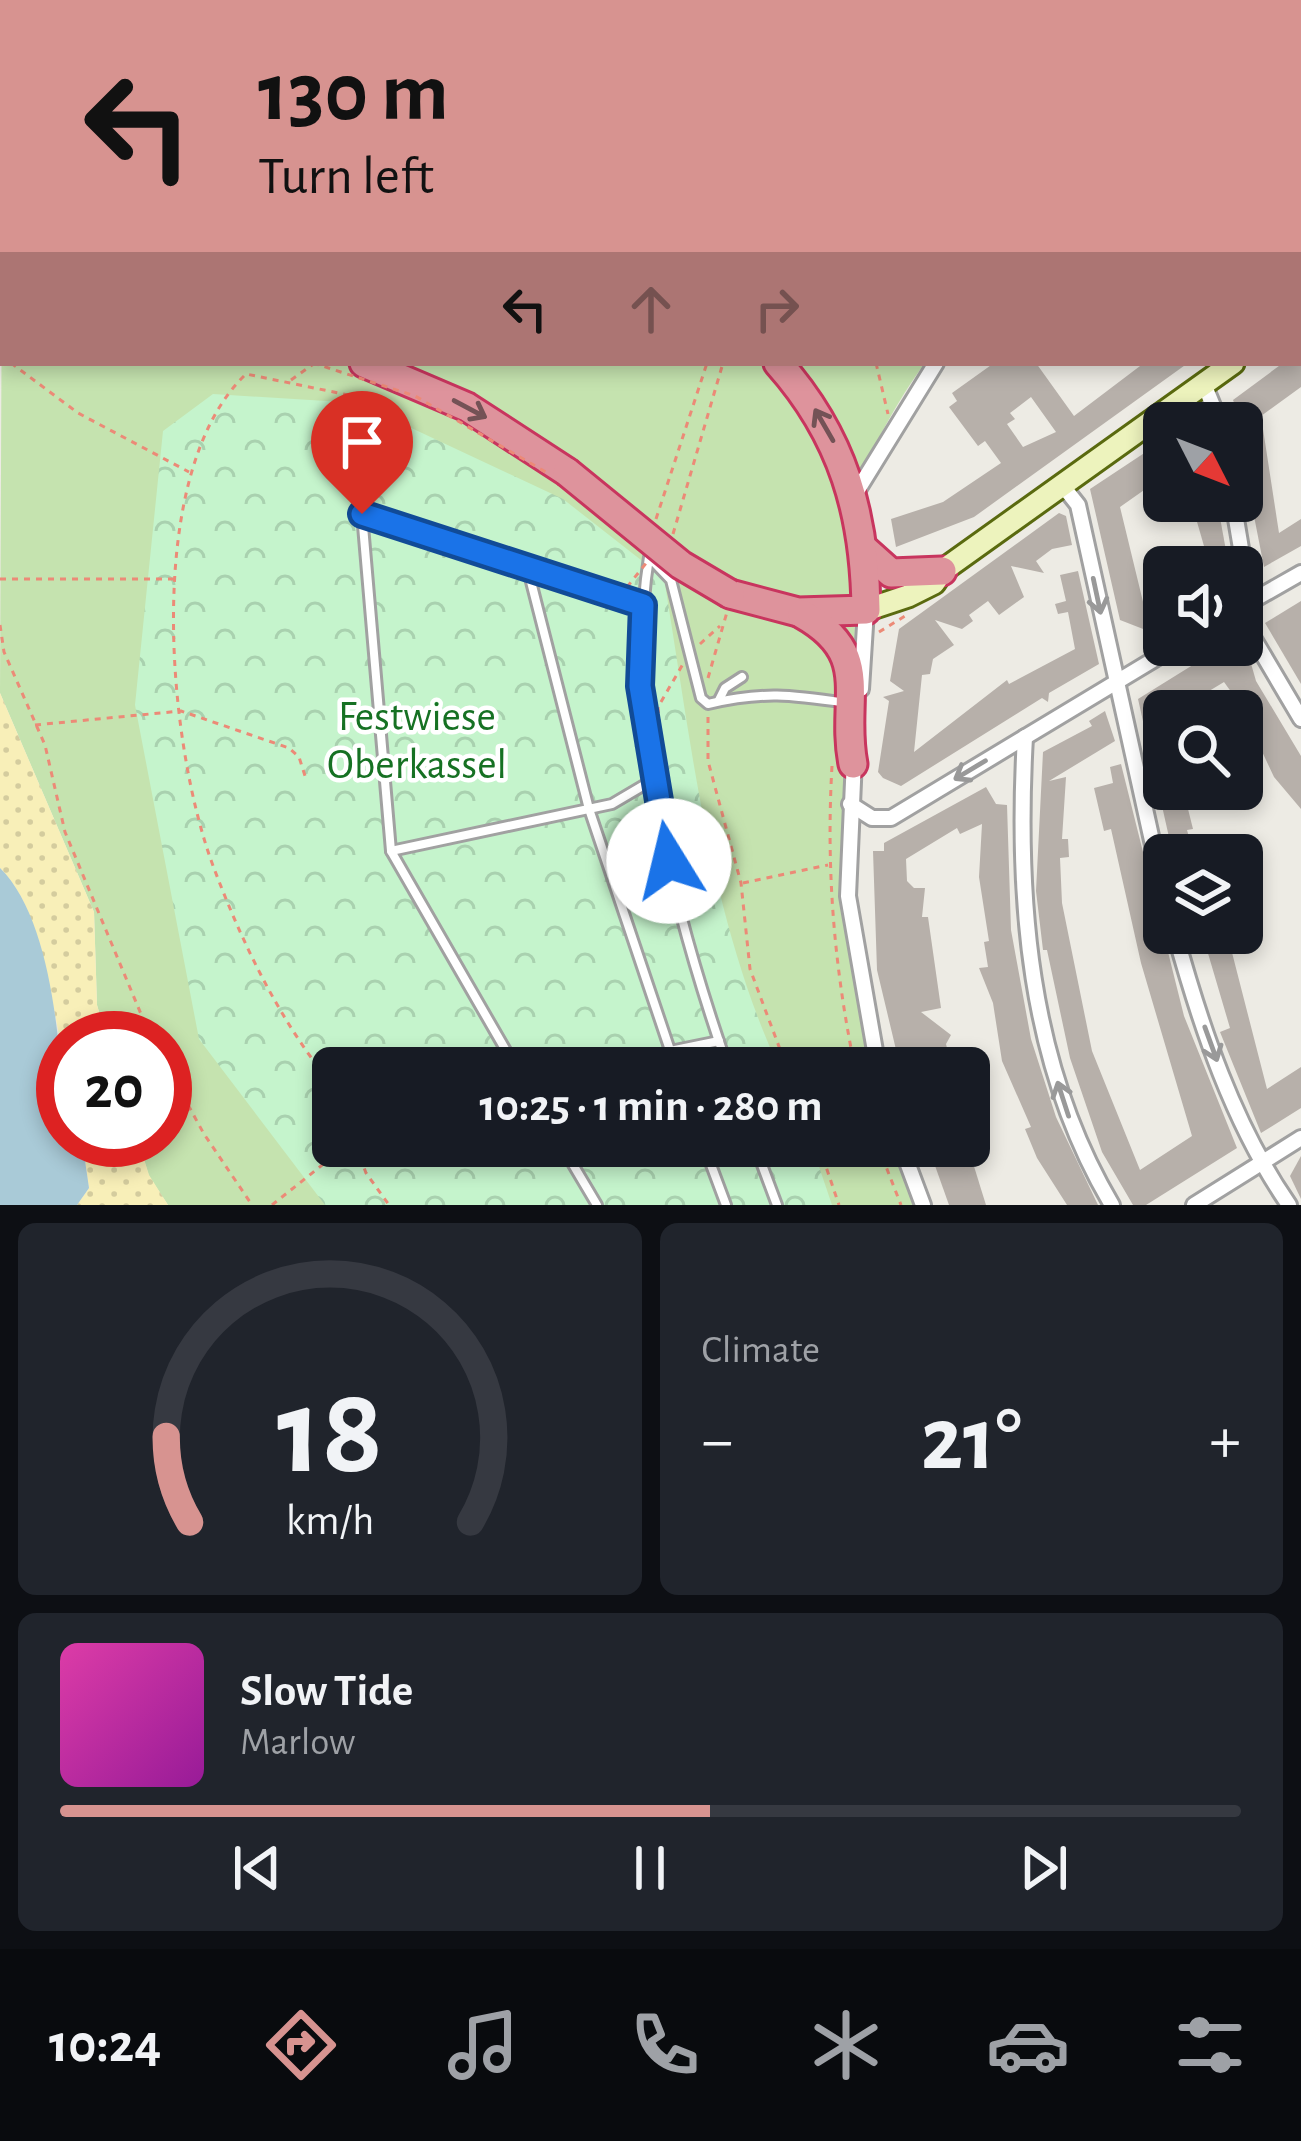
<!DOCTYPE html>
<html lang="en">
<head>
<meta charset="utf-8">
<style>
  :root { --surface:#171b24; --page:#20242c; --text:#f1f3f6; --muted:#9ea1a6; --line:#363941; --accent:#d79390 }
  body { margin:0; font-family:"Alegreya Sans",sans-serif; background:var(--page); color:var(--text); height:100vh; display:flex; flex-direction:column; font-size:45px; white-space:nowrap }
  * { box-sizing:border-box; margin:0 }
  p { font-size:39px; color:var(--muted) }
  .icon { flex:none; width:66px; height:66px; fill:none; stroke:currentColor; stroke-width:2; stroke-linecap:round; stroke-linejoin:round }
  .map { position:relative; height:1205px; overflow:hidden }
  .details { display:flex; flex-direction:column; gap:18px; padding:18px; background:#0d0f14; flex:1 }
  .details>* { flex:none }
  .guide { position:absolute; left:0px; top:0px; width:1302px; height:366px; box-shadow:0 6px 18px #0003; background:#d79390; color:#111; overflow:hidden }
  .needle { width:78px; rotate:132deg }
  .buttons { position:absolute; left:1143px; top:402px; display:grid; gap:24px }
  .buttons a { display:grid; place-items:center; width:120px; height:120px; border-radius:18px; background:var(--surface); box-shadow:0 6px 18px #0003; font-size:60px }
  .speed { position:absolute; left:36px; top:1011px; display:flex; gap:24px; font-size:60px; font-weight:700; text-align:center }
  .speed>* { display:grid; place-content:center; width:156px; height:156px; border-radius:50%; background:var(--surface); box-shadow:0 6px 18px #0003; line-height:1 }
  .speed .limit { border:18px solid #d22; background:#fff; color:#111 }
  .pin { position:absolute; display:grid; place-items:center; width:102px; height:102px; color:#fff; margin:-123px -51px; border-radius:50% 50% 50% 0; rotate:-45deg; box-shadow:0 0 12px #0007 }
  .pin .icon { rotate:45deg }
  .me { position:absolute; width:132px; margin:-66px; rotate:351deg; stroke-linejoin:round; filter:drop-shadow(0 0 9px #0008) }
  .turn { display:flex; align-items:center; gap:42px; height:252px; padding:0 60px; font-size:54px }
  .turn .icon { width:156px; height:156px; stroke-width:2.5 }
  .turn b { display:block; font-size:84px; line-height:102px }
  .lanes { display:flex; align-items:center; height:114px; padding:0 60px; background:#0003; justify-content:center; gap:60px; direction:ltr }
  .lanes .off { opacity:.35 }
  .big { font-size:90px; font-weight:700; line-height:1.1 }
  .details .widget { flex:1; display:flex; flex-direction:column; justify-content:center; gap:18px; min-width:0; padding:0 42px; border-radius:18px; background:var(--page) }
  .details .dial { align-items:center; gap:0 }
  .dial svg { height:312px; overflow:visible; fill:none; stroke:var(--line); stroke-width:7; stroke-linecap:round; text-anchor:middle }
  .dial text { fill:var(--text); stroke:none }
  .song { display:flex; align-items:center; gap:36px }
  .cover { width:144px; height:144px; border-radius:18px; background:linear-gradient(135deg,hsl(320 70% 55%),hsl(300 70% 35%)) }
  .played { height:12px; border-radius:6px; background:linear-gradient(90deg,var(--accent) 55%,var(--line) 55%) }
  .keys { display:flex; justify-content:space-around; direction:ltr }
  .heat { display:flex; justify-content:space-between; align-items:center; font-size:66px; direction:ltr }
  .details .tiles { flex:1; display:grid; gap:18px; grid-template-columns:1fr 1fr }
  .widget:last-child { grid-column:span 2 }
  .trip { position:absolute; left:312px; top:1047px; width:678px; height:120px; border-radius:18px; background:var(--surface); box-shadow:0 6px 18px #0003; font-weight:700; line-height:120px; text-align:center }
  .tab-bar { display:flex; height:192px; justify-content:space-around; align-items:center; background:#090b0e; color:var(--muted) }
  .tab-bar .icon { width:84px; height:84px }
  .tab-bar .selected { color:var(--accent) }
  .tab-bar b { font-size:54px; color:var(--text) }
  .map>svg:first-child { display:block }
  .grass { fill:#c5e3af }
  .sand { fill:url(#sand-dots) }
  .park { fill:url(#park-crowns) }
  .water { fill:#a9cad7 }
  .building { fill:#b7b0aa; fill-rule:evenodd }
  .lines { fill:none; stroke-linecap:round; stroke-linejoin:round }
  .lane-casing { stroke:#a1a1a1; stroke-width:14 }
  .street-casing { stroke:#a1a1a1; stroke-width:20 }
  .secondary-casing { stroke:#5a6a0f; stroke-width:27 }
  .highway-casing { stroke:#c8355e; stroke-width:33 }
  .path { stroke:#ec8a77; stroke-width:3; stroke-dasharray:6 6; stroke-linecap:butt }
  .lane { stroke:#fff; stroke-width:8 }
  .street { stroke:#fff; stroke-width:14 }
  .secondary { stroke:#edf3bd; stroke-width:21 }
  .highway { stroke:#de939c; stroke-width:27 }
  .highway-bridge-casing { stroke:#c8355e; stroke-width:33; stroke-linecap:butt }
  .path-bridge { stroke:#ec8a77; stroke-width:3; stroke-dasharray:6 6; stroke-linecap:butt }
  .highway-bridge { stroke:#de939c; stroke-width:27 }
  .oneway { stroke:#745256 }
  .oneway2 { stroke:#999 }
  .route-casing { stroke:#114b97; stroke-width:30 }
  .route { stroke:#1a73e8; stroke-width:21 }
  .labels { text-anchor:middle; stroke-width:9; stroke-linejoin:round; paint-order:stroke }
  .park-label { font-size:42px; fill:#167123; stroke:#fff }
</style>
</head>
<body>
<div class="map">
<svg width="1301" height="1205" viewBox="0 0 1301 1205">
  <defs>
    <pattern id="sand-dots" width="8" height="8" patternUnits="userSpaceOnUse" patternTransform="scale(3)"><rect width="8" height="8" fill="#f8efb8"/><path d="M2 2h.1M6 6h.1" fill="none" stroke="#d4cc9e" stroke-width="1.8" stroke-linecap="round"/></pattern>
    <pattern id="park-crowns" width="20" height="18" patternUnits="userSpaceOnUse" patternTransform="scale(3)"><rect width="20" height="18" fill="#c5f4cc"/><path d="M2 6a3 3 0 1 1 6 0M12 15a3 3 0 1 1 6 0" fill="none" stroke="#a9d1af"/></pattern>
  </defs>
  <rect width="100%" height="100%" fill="#edebe4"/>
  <g class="grass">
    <polygon points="17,0 1301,0 1301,36 1299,3"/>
    <path d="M3 22V363H925C900 396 864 461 850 501 840 531 855 579 855 611 854 771 824 910 875 1068H333V1146H900L923 1205H168L149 1176 138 1140H165V1038H107L97 1005 94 912 0 693Z"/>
  </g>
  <g class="sand">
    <path d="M0 693 94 912 97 1005 107 1038H63V1052C48 991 44 914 0 868Z"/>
    <polygon points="82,1140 138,1140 149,1175 168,1205 77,1205 89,1188"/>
  </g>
  <path class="park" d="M213 394 358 403 563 499 664 578C691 742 709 915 779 1068H333V1146H812L832 1205H325L199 1039 135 705 163 431Z"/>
  <path class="water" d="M0 868C55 922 63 1065 63 1140H82L89 1188 77 1205H0Z"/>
  <g class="building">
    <path d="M994 363H1036L1074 416 1144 363H1188L974 517 896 547 891 519 943 502 1001 463 985 441 978 446 949 407 957 401 952 393ZM1031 397 1056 432 1023 447 1007 424 1015 419 1010 413Z"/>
    <polygon points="1283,363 1301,363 1301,387 1261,416 1279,533 1301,519 1301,546 1264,567 1242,455 1242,423 1233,400"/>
    <polygon points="1164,440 1164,476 1120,507 1145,610 1164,600 1164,629 1156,634 1120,620 1090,489"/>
    <polygon points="1191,501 1217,501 1229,567 1215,567 1206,553"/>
    <polygon points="1059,513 1066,516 1072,545 1052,549 1036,561 1044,573 1011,566 1024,597 999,615 988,601 969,615 973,621 962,629 935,620 954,645 933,659 930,674 922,675 914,752 1007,680 1009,684 1075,649 1068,612 1058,614 1055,604 1066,601 1060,575 1078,571 1099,664 1049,693 1048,702 1042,698 901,786 883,778 878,772 889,701 883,697 904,691 890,681 899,629"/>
    <polygon points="1301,601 1301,684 1265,623"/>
    <polygon points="1225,645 1239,645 1250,660 1256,681 1301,756 1301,809 1274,777 1258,743 1253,745 1242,726 1237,700 1224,682 1176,711 1172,704 1156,714 1164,734 1164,789 1183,789 1193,829 1187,830 1194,855 1173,855 1138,699"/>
    <polygon points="1105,711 1115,741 1049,781 1066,777 1062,839 1068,839 1069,857 1060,858 1062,903 1092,1051 1140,1170 1192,1136 1141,963 1111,829 1104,831 1094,788 1113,783 1110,767 1121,764 1184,1016 1237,1148 1146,1205 1133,1205 1102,1152 1070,1058 1047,950 1043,950 1036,891 1043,752 1092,726 1089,721"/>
    <polygon points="986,787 996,804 1007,805 1011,930 1031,1039 1056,1117 1098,1205 1067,1205 1037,1158 1025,1129 1031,1127 1002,1061 993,1003 979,968 988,967 984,942 989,941 979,877 982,824 960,834 957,828 906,859 907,881 914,888 925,888 922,917 928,917 941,1008 921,1012 951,1035 946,1044 949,1056 940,1059 942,1068 901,1068 898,1058 877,970 873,851 884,851 884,843"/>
    <polygon points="1202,933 1227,933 1267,1089 1301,1067 1301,1108 1261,1133 1220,1032 1230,1028"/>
    <polygon points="928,1146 972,1160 986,1205 949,1205"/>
    <polygon points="1301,1156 1301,1199 1290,1176"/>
  </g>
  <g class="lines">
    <defs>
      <g id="lane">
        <polyline points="362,514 353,449 366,401"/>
        <polyline points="527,566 589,809 676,1068"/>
        <polyline points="719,700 725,688 742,677"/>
        <polyline points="391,851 612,804 656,778"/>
        <polyline points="516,1068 391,851 362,514 643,605"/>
        <polyline points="627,1068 670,1051 719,1041"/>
        <path d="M728 1068C674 912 623 721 649 557L671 580 701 698 708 704C764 691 791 695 847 703"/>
        <polyline points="562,1146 597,1205"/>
        <polyline points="704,1146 726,1205"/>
        <polyline points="755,1146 777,1205"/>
      </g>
      <g id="street">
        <polyline points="1299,42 1301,41"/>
        <polyline points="1299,180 1301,183"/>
        <polyline points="1204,384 1220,423"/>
        <polyline points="1063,486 1078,505 1164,895"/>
        <polyline points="854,496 936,363"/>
        <polyline points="1233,501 1250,602"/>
        <polyline points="1243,606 1301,573"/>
        <polyline points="1242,619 1301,719"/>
        <polyline points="861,689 866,610"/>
        <path d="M1025 737C1016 897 1028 1064 1112 1205"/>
        <polyline points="854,759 848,896 878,1068"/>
        <polyline points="850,804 872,818 891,818 1178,645"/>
        <path d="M1175 933C1201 1027 1233 1124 1289 1205"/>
        <polyline points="901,1146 923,1205"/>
        <polyline points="1194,1205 1301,1138"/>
      </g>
      <g id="secondary">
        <polyline points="1299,315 1301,314"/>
        <polyline points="866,610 908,596 934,583 942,571 1233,363"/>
      </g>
      <g id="highway">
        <polyline points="1219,3 1222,0"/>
        <polyline points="1248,3 1252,0"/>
        <polyline points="0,288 3,288"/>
        <polyline points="0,311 3,311"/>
        <polyline points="364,363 467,407 567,472"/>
        <polyline points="863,548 891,573 942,571"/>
        <path d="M730 594 798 612 866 610C865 514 843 436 778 363"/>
        <path d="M802 614C875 655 840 698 853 764"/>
      </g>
    </defs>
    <use href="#lane" class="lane-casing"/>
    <use href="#street" class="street-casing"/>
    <use href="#secondary" class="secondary-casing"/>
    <use href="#highway" class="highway-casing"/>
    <g class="path">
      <polyline points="609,0 610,3"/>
      <polyline points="920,0 921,3"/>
      <polyline points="65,3 67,0"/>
      <polyline points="519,3 524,0"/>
      <polyline points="1029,3 1033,0"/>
      <polyline points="1042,3 1046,0"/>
      <polyline points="1121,3 1125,0"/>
      <polyline points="0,113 3,107"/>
      <polyline points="0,158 3,159"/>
      <polyline points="0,347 3,352"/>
      <polyline points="11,363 78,413 189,472"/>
      <polyline points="876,363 888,414"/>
      <polyline points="291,380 315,363"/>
      <polyline points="656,519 707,363"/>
      <polyline points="673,534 723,363"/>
      <polyline points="0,579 174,579"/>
      <polyline points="0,625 4,652 45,745 65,832 151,1038"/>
      <polyline points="879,632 905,616"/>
      <polyline points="700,644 720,626"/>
      <polyline points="708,678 727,612"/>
      <polyline points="708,717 708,761 741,883 750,969 787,1068"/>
      <polyline points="35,725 181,711 289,748 299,757 306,779"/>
      <polyline points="661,749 658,707 683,664"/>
      <path d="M832 766C826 869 834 967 855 1068"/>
      <polyline points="743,883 828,865"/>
      <polyline points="165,1063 204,1134 252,1205"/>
      <polyline points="484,1068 498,1061"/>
      <path d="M333 1086C281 1023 244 947 215 871 167 747 142 473 246 374L358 397"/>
      <polyline points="356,1146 366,1173 389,1205"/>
      <polyline points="819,1146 839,1205"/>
      <polyline points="878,1146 901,1205"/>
      <polyline points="272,1205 346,1146"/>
    </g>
    <use href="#lane" class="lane"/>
    <use href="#street" class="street"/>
    <use href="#secondary" class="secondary"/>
    <use href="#highway" class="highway"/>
    <defs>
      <polyline id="highway-bridge" points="567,472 681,565 730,594"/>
    </defs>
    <use href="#highway-bridge" class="highway-bridge-casing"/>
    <g class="path-bridge">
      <polyline points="313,363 415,396 549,474"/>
      <polyline points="627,587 647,562"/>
    </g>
    <use href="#highway-bridge" class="highway-bridge"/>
  </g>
  <defs><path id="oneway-shaft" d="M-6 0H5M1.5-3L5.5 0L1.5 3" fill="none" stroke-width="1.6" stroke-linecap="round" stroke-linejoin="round" transform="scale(3)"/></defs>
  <g class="oneway">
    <use href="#oneway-shaft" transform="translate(470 409) rotate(28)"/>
    <use href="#oneway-shaft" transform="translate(824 425) rotate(-120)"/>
  </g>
  <g class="oneway2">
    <use href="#oneway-shaft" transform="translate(1097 596) rotate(78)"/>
    <use href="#oneway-shaft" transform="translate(970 770) rotate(149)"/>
    <use href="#oneway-shaft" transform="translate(1211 1044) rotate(70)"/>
    <use href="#oneway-shaft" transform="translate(1063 1099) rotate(-108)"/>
  </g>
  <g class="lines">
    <defs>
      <polyline id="route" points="362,514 643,605 640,686 669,861"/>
    </defs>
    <use href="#route" class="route-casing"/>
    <use href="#route" class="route"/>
  </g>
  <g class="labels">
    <g class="park-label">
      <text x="417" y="730">Festwiese<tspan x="417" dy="48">Oberkassel</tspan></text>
    </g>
  </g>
</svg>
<div class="buttons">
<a><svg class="needle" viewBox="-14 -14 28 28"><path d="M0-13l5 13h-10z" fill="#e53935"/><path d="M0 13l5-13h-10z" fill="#9ea1a6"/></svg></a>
<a><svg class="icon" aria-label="sound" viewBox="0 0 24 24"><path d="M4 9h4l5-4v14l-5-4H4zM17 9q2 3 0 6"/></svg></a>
<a><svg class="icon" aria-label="search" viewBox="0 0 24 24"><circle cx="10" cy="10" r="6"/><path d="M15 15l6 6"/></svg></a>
<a><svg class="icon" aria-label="layers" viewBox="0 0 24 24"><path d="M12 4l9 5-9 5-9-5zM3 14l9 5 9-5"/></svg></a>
</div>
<div class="speed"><div class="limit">20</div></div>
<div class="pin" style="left:362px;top:514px;background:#d93025"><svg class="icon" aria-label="arrive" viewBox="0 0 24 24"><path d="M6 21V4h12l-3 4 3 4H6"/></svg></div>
<svg class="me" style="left:669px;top:861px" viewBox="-20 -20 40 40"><circle r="19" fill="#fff"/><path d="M0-13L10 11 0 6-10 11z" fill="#1a73e8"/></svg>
<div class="trip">10:25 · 1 min · 280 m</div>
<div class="guide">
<div class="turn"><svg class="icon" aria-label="left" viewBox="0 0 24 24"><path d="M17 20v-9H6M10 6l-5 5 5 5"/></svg><div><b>130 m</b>Turn left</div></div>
<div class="lanes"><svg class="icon" aria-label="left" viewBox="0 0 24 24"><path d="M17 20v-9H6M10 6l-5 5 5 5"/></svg><svg class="icon off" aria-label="ahead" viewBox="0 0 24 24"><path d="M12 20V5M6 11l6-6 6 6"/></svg><svg class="icon off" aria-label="right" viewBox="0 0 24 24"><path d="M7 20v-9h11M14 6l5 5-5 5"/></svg></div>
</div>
</div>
<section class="details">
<div class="tiles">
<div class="widget dial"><svg viewBox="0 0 100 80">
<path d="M14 69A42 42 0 1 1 86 69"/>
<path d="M14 69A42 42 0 0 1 8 47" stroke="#d79390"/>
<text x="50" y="56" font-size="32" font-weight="700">18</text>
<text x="50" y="72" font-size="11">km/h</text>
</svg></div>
<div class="widget"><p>Climate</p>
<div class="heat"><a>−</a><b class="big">21°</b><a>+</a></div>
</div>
<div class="widget">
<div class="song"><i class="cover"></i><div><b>Slow Tide</b><p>Marlow</p></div></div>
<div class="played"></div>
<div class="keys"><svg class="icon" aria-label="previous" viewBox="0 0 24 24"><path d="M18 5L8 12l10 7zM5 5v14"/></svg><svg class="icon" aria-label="pause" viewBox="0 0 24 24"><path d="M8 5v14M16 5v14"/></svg><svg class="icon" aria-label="next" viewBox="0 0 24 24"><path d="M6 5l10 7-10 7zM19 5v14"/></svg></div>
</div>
</div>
</section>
<nav class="tab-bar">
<b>10:24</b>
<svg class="icon selected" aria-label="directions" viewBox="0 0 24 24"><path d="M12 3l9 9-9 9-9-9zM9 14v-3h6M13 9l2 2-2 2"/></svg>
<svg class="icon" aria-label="music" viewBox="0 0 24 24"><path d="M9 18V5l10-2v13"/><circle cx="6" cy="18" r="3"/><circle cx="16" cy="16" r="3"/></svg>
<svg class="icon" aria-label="phone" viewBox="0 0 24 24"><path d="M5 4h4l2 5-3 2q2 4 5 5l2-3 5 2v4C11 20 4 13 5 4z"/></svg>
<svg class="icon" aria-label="climate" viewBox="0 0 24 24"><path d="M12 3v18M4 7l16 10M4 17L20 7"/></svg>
<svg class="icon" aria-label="car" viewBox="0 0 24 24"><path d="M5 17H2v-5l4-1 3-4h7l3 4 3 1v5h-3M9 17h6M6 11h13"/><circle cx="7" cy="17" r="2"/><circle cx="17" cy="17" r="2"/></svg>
<svg class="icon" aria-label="filters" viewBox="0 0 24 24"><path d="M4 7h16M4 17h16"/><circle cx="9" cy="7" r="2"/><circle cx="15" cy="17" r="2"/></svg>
</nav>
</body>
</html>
